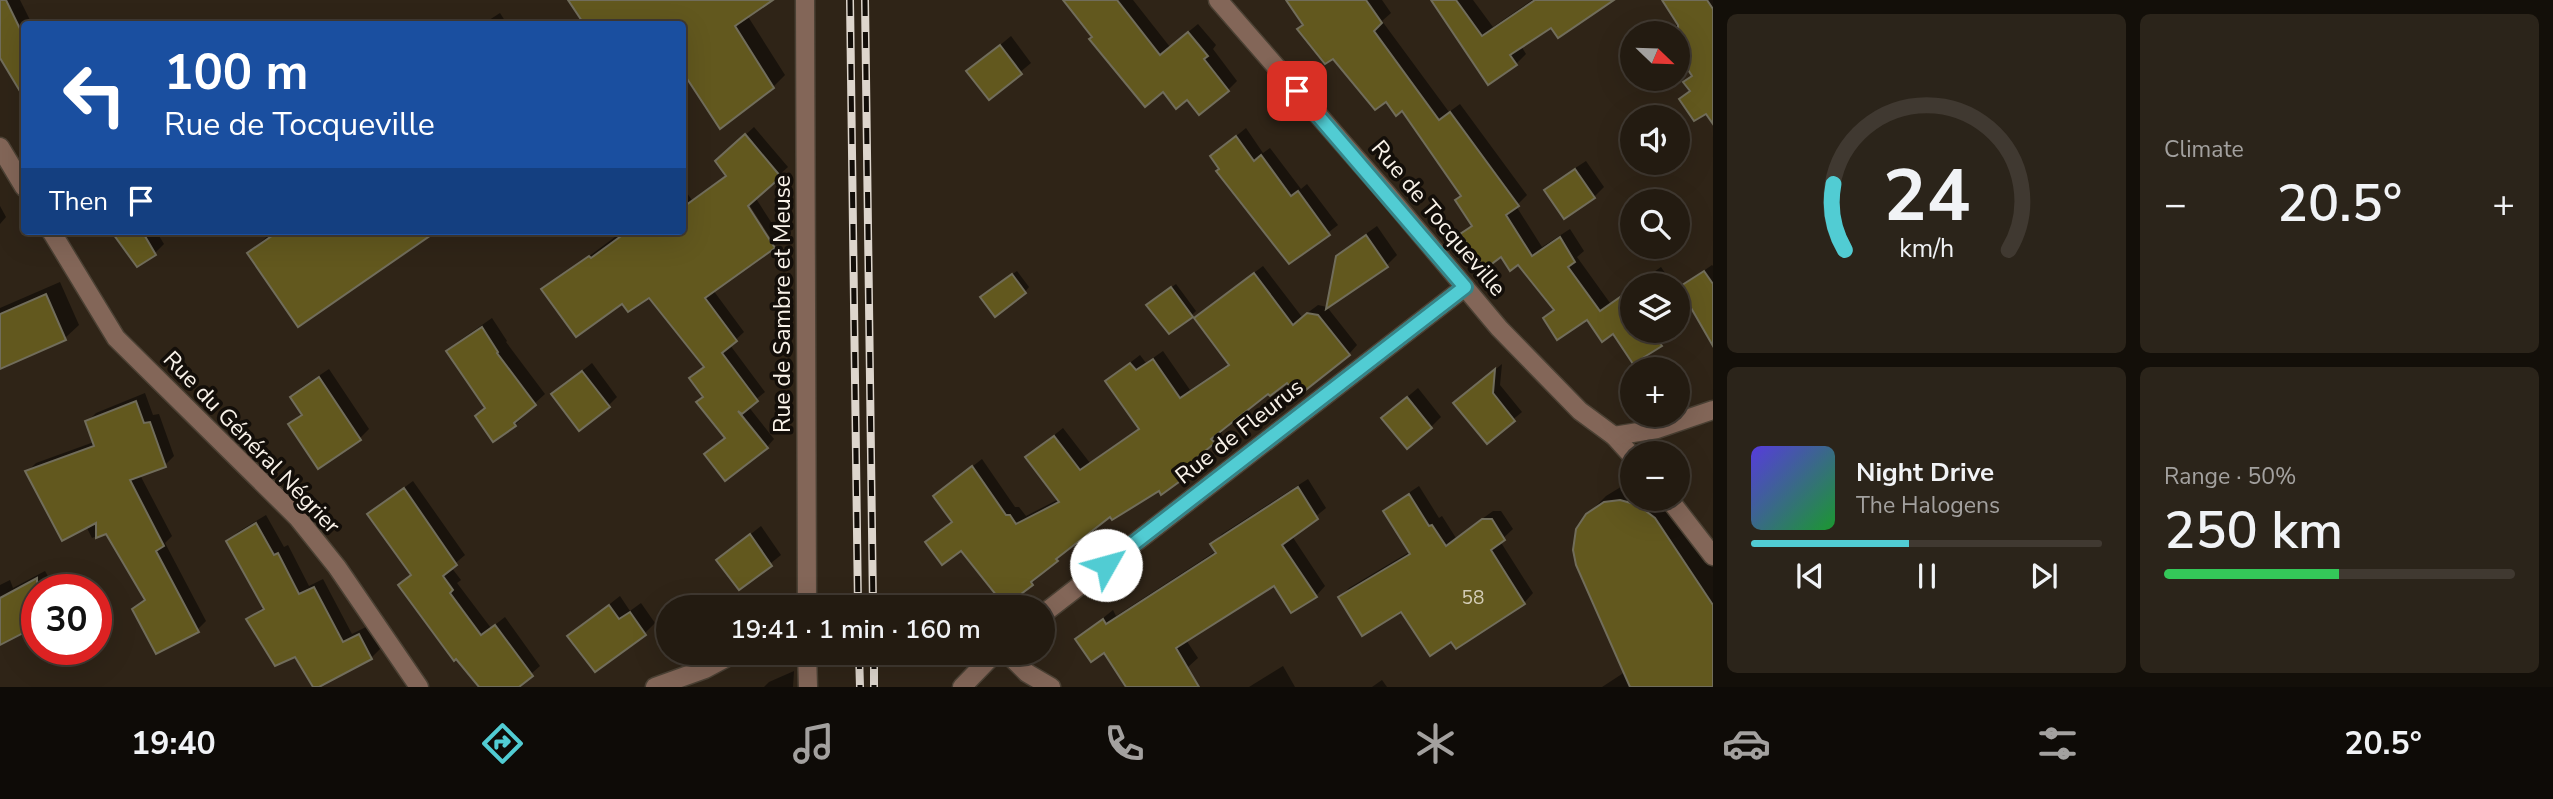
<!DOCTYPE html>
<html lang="en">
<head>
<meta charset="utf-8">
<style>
  :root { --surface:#231b11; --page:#2b241a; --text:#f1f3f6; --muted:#a3a19f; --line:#403931; --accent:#51ccd3 }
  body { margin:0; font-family:"Nunito Sans",sans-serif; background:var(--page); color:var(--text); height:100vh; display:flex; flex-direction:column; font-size:26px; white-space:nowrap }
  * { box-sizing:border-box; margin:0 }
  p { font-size:23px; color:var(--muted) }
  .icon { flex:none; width:38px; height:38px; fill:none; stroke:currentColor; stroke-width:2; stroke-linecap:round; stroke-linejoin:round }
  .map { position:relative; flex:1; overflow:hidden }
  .panel { display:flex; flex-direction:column; gap:14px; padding:14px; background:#130f09; width:840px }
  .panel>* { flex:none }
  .hud { position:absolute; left:21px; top:21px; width:665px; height:214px; border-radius:7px; box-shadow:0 7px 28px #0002,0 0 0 2px var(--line); background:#1a4fa0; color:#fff; overflow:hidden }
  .needle { width:46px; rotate:113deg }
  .tools { position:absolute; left:1620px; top:21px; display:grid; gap:14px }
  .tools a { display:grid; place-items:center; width:70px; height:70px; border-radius:50%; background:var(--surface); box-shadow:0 7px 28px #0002,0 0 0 2px var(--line); font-size:35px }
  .speed { position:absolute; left:21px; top:574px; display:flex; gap:14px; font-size:35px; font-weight:700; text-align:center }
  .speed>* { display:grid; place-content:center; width:91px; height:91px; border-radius:50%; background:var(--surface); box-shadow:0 7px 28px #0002,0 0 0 2px var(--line); line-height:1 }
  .speed .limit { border:10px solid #d22; background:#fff; color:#111 }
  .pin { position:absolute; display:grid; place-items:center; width:60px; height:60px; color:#fff; margin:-30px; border-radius:14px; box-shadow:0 4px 10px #0006 }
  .me { position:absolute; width:77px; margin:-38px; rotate:52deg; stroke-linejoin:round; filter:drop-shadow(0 0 5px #0008) }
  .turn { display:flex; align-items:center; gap:24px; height:147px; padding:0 28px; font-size:32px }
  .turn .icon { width:91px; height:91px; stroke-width:2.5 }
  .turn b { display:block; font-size:49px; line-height:60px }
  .then { display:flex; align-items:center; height:66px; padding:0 28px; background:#0003; gap:14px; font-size:26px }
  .big { font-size:52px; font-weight:600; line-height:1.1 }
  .panel .tile { flex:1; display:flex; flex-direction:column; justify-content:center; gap:10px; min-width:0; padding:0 24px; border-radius:10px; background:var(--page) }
  .panel .dial { align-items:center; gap:0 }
  .dial svg { height:182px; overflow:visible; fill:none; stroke:var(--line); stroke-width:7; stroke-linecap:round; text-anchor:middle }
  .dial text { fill:var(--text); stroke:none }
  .song { display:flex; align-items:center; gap:21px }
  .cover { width:84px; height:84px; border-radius:10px; background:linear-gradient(135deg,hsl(250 70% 55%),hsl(130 70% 35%)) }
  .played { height:7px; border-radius:4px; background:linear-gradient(90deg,var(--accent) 45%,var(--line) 45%) }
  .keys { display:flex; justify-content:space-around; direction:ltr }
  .heat { display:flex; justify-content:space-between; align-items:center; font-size:38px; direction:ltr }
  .charge { height:10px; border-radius:5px; background:linear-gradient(90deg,#34c759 50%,var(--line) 0) }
  .panel .tiles { flex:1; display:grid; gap:14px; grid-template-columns:repeat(2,1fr) }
  .trip { position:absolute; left:656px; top:595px; width:399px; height:70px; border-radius:35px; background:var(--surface); box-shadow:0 7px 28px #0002,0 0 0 2px var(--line); font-weight:600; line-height:70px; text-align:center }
  .dock { display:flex; height:112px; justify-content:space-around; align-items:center; background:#0e0b07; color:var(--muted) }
  .dock .icon { width:49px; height:49px }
  .dock .on { color:var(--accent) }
  .dock b { font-size:32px; color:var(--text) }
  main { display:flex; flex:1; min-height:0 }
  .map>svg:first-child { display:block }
  .shadow { fill:#0007 }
  .building { fill:#62581e; stroke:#716d5b; stroke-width:2 }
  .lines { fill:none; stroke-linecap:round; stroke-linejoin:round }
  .street-casing { stroke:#4b4134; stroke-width:21 }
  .street { stroke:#836658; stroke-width:18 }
  .rail-casing { stroke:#ddd5cc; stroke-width:8 }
  .rail { stroke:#130e09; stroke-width:5; stroke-dasharray:16; stroke-linecap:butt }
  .route-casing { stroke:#358589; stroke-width:18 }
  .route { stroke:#51ccd3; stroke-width:12 }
  .labels { text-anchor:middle; stroke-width:7; stroke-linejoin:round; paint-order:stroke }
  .number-label { font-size:19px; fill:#d3ccb6 }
  .street-label { font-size:23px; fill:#f9f2e9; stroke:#130e09 }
</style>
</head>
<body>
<main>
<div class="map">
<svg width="1713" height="687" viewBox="0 0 1713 687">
  <rect width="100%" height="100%" fill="#2f2417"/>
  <g class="shadow">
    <polygon points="0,0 20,0 32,24 24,24 24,94 0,51"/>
    <polygon points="570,0 765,0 747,15 785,75 773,87 682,24 586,24"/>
    <polygon points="1069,0 1133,0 1170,47 1198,24 1216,45 1213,49 1237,81 1228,90 1188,98 1164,90 1094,37"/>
    <polygon points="1304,0 1382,0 1391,13 1382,21 1449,112 1460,104 1527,195 1516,206 1542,247 1570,229 1584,251 1577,257 1610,303 1633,287 1633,331 1667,331 1670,336 1661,345 1613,332 1587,318 1545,318 1555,309 1519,263 1463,234 1473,224 1457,200 1462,195 1402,109 1387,100 1304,24"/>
    <polygon points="1433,0 1473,0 1493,27 1532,0 1590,0 1521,46 1526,54 1516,64 1488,83"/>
    <polygon points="1664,0 1713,0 1713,124 1710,109 1681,99 1690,89 1685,82 1693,74 1678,33 1667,33 1679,23"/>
    <polygon points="500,13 507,24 483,24"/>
    <polygon points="1011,36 1031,63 989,98 969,71"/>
    <polygon points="754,127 788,167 755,197 782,239 775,245 745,198 713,290 744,332 730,345 765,392 748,406 774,439 767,447 727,437 705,396 700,370 705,366 649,296 622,302 544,290 623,231 682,231 682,191 684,189 692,200 727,175 725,154"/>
    <polygon points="1246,128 1263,153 1270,148 1301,189 1307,184 1338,225 1290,262 1212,156"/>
    <polygon points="1586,161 1604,187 1594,197 1547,190 1557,180"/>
    <polygon points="0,206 6,217 0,224"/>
    <polygon points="1377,226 1397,255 1387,265 1328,305 1338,256 1349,246"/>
    <polygon points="113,231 156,231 164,244 155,253"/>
    <polygon points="273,231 435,231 249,253"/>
    <polygon points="1712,265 1713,266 1713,341 1681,287"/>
    <polygon points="1263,266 1302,317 1318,305 1327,307 1357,345 1349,354 1287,380 1269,392 1220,430 1222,433 1187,464 1190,468 1182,477 1110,514 1040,573 1041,575 1032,583 1005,603 961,548 936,534 953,520 935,496 982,459 1015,507 1019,507 1026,516 1059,499 1037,449 1063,428 1090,463 1140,428 1117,373 1140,355 1146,363 1163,351 1190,390 1230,363 1205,310"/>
    <polygon points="1661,267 1673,285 1635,285"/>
    <polygon points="1017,271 1029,287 1025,292 987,293"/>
    <polygon points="60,282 79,325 65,338 0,367 0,308"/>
    <polygon points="1176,284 1196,311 1192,315 1153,301"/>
    <polygon points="492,318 507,341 506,342 545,394 524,413 525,415 515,425 486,407 449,351 459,341"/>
    <polygon points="592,363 617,397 608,406 553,394"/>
    <polygon points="1502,364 1500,385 1522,412 1487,441 1464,395"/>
    <polygon points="329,369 369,429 359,439 291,425 302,413 292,397 302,387"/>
    <polygon points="1418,388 1441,417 1431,427 1394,408"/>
    <polygon points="145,393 153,415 159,414 174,456 165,465 140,475 172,536 165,543 206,621 197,630 134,609 146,598 107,532 92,538 86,526 28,471 36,463 94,442 87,422 96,413"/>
    <polygon points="1308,479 1326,508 1292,536 1325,586 1316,596 1275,583 1186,640 1198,658 1188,667 1159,687 1128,687 1105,651 1077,639 1113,610 1116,616 1216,551 1212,544 1222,534"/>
    <polygon points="413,481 465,555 451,567 461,580 457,583 491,628 505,617 540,666 516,687 481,687 412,574 369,514"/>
    <polygon points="1624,485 1633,485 1633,499 1671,499 1713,561 1713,687 1602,687 1625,672 1587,515 1606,496"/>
    <polygon points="1419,486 1439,518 1442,516 1456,538 1493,511 1501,511 1513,529 1500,541 1533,593 1524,603 1452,640 1402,610 1340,597 1349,588 1411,551 1385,511 1395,502"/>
    <polygon points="266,515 284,547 288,545 309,586 323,579 352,634 368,626 380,649 371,658 315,687 296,655 248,619 265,606 228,541 238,532"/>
    <polygon points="761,526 781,555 740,588 718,560"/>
    <polygon points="45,571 56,590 37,590 0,630 0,585 10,580 13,588"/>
    <polygon points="620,596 630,611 641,603 655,623 645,633 569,636"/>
    <polygon points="96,616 101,624 96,628"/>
    <polygon points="1283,666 1295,687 1249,687"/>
    <polygon points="794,671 793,687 764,687 769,682"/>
    <polygon points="1382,680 1387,687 1372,687"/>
  </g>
  <g class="building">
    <polygon points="0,0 6,0 24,37 24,98 0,58"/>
    <polygon points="568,0 773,0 735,26 774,88 720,129 682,71 682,24 584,24"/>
    <polygon points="1063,0 1117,0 1160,55 1188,32 1208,56 1204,59 1229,91 1199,115 1187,100 1176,109 1163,92 1145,107 1089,39 1092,37"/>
    <polygon points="1286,0 1366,0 1382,23 1374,31 1439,120 1450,112 1519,206 1506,215 1532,256 1560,237 1575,262 1568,267 1600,311 1633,288 1633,331 1651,331 1662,346 1633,364 1613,334 1602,342 1587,320 1557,340 1543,318 1554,310 1518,265 1510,271 1501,257 1485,269 1460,234 1472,226 1455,200 1461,196 1402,111 1396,116 1386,102 1375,110 1333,59 1325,64 1297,29 1303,25"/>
    <polygon points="1431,0 1456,0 1482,36 1535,0 1614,0 1558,38 1551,28 1510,55 1517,65 1488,85"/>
    <polygon points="1662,0 1707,0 1713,9 1713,124 1706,114 1694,121 1679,99 1690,91 1683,82 1692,76 1678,54 1678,25"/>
    <polygon points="1000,45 1022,74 989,100 966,71"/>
    <polygon points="745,134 781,177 748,206 775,248 705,298 737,341 722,353 758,401 742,414 738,411 768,448 725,481 704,454 725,438 696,402 703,397 689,378 704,367 649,298 628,312 622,304 576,337 541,289 589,256 591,258 628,231 682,231 682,208 726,176 715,161"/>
    <polygon points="1236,136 1254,161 1261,155 1291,196 1298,191 1330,235 1289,264 1216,171 1219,169 1210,156"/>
    <polygon points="1575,169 1595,198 1564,219 1544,190"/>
    <polygon points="111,231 142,231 156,255 137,267"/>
    <polygon points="279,231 437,231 298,327 247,253"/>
    <polygon points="1366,235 1388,267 1326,309 1336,256"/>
    <polygon points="1704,271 1713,284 1713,346 1679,287"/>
    <polygon points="1254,273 1293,325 1307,313 1318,315 1350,355 1298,396 1287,383 1270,396 1268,394 1211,439 1215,443 1178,473 1183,479 1161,495 1159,491 1112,520 1110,517 1056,559 1058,561 1031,582 1033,585 1005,606 961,551 942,565 925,542 952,522 933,496 972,466 1006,515 1010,515 1016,524 1059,502 1025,457 1054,436 1080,470 1139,429 1105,381 1130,363 1136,370 1153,359 1180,398 1229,365 1194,318"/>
    <polygon points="1012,274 1026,293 995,317 980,297"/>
    <polygon points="1171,287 1193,317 1169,334 1146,305"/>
    <polygon points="46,294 66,340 0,369 0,314"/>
    <polygon points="482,327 498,352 497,353 536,405 514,423 516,426 493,442 475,416 485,408 446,351"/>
    <polygon points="1495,369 1493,393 1515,421 1487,444 1453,403"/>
    <polygon points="582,371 610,407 579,431 551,394"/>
    <polygon points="319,377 361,440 318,469 288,424 302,415 290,397"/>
    <polygon points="1407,397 1432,428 1407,449 1381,418"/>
    <polygon points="136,401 144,423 150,422 166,467 130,480 164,546 156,551 199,632 156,654 132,609 145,600 106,534 96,538 96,523 62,541 25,471 94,446 85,421"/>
    <polygon points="1298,487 1318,519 1282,545 1317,597 1291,613 1274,586 1176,648 1199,687 1126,687 1104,653 1091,662 1075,639 1103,619 1106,624 1216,553 1210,544"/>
    <polygon points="404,488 457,565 443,576 453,590 450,593 481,635 495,625 533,676 519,687 479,687 456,659 454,661 398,585 411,575 367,514"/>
    <polygon points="1409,494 1429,526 1432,525 1446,546 1482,519 1492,519 1505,540 1491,550 1525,604 1456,649 1451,642 1430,656 1401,612 1362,636 1338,597 1410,554 1383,511"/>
    <polygon points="1620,500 1638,505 1655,518 1713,605 1713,687 1630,687 1576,565 1573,550 1576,529 1586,514 1604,502"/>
    <polygon points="256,523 274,555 278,553 299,594 314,587 343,642 359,634 372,659 319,687 313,687 295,657 275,666 246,619 264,609 226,541"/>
    <polygon points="750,534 772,566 739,590 716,560"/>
    <polygon points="37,578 37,626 0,645 0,598"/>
    <polygon points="609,605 619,619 630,612 646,635 595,672 567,636"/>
  </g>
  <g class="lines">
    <defs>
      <g id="street">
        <polyline points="805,0 807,607"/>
        <polyline points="1218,0 1387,194 1499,328 1580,411 1614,436 1633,457"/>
        <polyline points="0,147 24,187"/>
        <polyline points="51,231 116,338 297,517 337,567 419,687"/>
        <polyline points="1614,436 1657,429 1713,410"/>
        <polyline points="1669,499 1713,556"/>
        <polyline points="1043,614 1465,287"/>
        <polyline points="807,653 808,687"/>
        <polyline points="1007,653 1027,673 1051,687"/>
        <polyline points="655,687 705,669 735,653"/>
        <polyline points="962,687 995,653"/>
      </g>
    </defs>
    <use href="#street" class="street-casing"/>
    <use href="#street" class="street"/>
    <defs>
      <g id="rail">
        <polyline points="850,0 858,607"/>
        <polyline points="865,0 873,607"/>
        <polyline points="859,653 860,687"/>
        <polyline points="874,653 874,687"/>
      </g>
    </defs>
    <use href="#rail" class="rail-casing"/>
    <use href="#rail" class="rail"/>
  </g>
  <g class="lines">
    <defs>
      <polyline id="route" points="1106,565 1465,287 1297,91"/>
    </defs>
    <use href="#route" class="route-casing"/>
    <use href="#route" class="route"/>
  </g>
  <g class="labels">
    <g class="number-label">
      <text x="1473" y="604">58</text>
    </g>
    <g class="street-label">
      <text transform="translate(1439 218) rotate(50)" y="8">Rue de Tocqueville</text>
      <text transform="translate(782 304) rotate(-90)" y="8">Rue de Sambre et Meuse</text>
      <text transform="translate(1239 431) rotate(-38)" y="8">Rue de Fleurus</text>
      <text transform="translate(252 442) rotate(46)" y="8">Rue du Général Négrier</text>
    </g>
  </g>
</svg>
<div class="tools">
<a><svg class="needle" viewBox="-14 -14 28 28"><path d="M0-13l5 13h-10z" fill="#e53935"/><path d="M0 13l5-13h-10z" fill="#a3a19f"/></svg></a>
<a><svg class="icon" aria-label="sound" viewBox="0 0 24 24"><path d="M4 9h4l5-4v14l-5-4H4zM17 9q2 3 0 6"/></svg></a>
<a><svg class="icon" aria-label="search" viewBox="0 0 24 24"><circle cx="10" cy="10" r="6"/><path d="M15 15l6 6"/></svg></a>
<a><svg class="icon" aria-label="layers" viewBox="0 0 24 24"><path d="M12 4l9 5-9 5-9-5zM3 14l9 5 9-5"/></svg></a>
<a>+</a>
<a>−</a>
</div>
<div class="speed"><div class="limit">30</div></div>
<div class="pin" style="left:1297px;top:91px;background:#d93025"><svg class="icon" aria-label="arrive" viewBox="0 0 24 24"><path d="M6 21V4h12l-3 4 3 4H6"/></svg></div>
<svg class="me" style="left:1106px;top:565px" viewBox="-20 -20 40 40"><circle r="19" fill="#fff"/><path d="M0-13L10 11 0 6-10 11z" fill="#51ccd3"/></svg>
<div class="trip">19:41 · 1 min · 160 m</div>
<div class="hud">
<div class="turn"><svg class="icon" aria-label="left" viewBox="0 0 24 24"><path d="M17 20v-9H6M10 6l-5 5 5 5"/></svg><div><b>100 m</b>Rue de Tocqueville</div></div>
<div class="then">Then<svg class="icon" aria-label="arrive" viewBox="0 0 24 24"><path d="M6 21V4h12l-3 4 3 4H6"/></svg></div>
</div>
</div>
<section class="panel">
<div class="tiles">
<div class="tile dial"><svg viewBox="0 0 100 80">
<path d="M14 69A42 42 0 1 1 86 69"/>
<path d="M14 69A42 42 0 0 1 9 40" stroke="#51ccd3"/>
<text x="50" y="56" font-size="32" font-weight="700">24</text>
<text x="50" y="72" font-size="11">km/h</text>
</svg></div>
<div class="tile"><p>Climate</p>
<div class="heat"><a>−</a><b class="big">20.5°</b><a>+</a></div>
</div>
<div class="tile">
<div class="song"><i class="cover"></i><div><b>Night Drive</b><p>The Halogens</p></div></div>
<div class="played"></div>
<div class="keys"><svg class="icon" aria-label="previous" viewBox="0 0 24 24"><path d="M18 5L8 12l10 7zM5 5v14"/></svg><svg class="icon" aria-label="pause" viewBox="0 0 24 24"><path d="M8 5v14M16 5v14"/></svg><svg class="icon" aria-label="next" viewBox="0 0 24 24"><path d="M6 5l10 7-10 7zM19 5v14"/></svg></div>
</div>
<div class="tile"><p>Range · 50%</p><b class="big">250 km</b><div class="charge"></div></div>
</div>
</section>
</main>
<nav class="dock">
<b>19:40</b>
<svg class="icon on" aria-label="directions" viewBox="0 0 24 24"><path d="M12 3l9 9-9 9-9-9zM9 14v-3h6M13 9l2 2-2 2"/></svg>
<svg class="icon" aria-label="music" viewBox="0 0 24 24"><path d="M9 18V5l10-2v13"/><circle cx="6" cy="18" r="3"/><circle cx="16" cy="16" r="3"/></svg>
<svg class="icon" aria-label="phone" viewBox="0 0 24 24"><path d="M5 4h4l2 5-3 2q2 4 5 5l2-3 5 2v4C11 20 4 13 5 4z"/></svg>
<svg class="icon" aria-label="climate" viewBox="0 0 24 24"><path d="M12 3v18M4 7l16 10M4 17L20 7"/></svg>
<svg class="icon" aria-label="car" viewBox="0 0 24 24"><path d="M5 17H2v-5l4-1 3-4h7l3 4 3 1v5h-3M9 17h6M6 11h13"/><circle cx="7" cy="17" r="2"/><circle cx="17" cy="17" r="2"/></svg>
<svg class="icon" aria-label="filters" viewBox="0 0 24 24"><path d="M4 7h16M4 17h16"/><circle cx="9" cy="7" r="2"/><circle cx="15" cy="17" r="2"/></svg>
<b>20.5°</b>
</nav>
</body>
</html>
